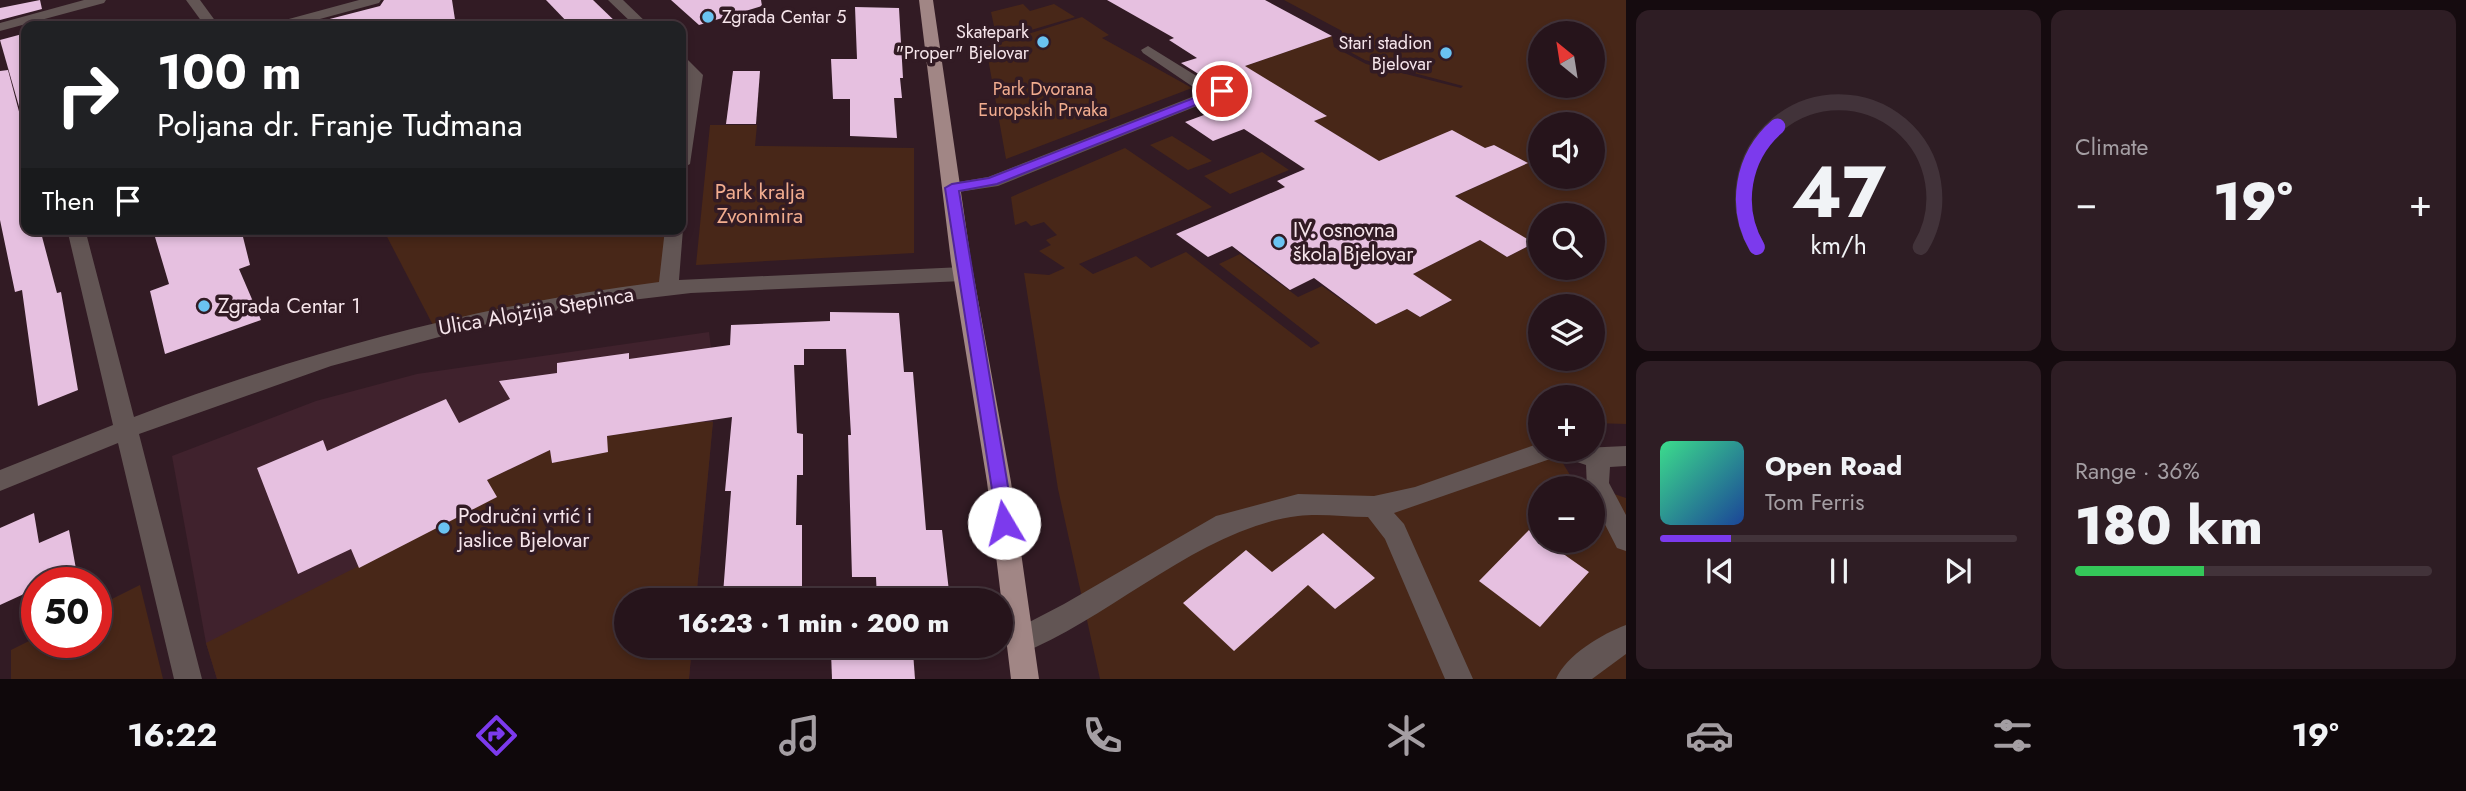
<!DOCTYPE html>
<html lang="en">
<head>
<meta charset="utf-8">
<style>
  :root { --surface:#26141b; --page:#2e1d24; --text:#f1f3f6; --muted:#a49ea3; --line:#42333a; --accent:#7c3aed }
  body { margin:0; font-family:Jost,sans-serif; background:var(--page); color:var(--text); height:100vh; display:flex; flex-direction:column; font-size:26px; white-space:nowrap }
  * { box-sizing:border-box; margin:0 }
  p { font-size:23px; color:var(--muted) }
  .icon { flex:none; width:38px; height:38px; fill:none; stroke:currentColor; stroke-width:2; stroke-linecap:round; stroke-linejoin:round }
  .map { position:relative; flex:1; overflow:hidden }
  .details { display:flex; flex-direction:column; gap:10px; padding:10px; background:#150b0f; width:840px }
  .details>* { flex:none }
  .hud { position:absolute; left:21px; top:21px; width:665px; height:214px; border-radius:14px; box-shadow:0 4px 10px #0003,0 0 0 2px var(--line); background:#202124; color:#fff; overflow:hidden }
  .needle { width:46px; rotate:330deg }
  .buttons { position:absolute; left:1528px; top:21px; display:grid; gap:14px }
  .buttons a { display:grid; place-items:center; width:77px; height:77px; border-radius:50%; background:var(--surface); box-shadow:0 4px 10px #0003,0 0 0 2px var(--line); font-size:35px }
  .speed { position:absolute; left:21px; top:567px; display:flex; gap:14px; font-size:35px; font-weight:700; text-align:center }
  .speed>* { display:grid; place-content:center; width:91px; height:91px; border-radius:50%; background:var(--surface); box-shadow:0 4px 10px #0003,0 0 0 2px var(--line); line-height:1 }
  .speed .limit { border:10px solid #d22; background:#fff; color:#111 }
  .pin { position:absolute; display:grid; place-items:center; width:60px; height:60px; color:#fff; margin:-30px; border:4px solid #fff; border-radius:50%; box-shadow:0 2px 7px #0007 }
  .me { position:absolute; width:77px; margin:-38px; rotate:352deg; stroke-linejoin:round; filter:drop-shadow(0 0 5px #0008) }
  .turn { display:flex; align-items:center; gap:24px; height:147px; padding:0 21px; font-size:32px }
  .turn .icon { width:91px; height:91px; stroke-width:2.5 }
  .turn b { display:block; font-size:49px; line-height:60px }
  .then { display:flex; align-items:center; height:66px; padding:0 21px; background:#0003; gap:14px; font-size:26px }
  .big { font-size:52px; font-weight:800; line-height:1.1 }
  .details .tile { flex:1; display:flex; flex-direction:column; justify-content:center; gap:10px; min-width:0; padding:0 24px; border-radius:14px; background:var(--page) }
  .details .dial { align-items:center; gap:0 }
  .dial svg { height:182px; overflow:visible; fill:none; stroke:var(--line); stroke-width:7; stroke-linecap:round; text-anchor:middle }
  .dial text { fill:var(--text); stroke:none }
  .song { display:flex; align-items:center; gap:21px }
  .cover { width:84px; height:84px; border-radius:10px; background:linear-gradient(135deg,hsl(150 70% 55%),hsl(220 70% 35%)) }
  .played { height:7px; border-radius:4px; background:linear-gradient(90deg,var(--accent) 20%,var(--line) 20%) }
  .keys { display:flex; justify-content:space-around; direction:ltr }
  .heat { display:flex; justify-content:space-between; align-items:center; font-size:38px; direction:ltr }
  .charge { height:10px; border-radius:5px; background:linear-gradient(90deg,#34c759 36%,var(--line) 0) }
  .details .tiles { flex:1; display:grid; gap:10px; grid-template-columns:repeat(2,1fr) }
  .trip { position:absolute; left:614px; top:588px; width:399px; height:70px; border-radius:35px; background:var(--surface); box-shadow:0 4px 10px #0003,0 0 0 2px var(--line); font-weight:800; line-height:70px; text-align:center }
  .tabs { display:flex; height:112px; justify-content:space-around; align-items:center; background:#0f080b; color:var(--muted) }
  .tabs .icon { width:49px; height:49px }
  .tabs .selected { color:var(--accent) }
  .tabs b { font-size:32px; color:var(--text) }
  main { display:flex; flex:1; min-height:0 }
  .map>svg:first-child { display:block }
  .built { fill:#40222d }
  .green { fill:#482718; fill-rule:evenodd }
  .building { fill:#e6c0e0 }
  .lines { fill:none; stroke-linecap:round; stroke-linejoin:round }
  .minor { fill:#625554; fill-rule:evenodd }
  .major { fill:#a18685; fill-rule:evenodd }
  .route { fill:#7c3aed; stroke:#51269a; stroke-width:2 }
  .poi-dot { fill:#6ac3f1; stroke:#321b24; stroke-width:2.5 }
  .labels { text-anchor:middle; stroke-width:7; stroke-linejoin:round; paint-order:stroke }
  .far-poi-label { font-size:18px; fill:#f6e5eb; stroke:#321b24; text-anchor:end }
  .far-park-label { font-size:18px; fill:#f2ad8f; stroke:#321b24 }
  .park-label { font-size:21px; fill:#f2ad8f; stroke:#321b24 }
  .poi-label { font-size:21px; fill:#f6e5eb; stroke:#321b24; text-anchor:start }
  .street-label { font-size:21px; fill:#f6e5eb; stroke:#321b24 }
</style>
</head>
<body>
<main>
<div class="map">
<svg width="1626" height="679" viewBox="0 0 1626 679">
  <rect width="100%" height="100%" fill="#321b24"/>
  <polygon class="built" points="709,332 716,389 696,600 626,600 626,646 692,646 689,679 217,679 206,643 172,456 316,401 417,374"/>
  <g class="green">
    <path d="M1284 0H1626V424L1593 423 1592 397H1540V450H1555L1573 480 1626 498V679H1100L1058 489 1024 273 1049 275 1065 268 1039 251 1051 245 1046 240 1057 235 1044 222 1031 226 1026 221 1015 225 1011 197 1125 148 1212 207 1079 264 1093 274 1136 256 1151 268 1186 252 1311 348 1320 343 1219 264 1240 254 1298 297 1322 286 1376 324 1407 309 1420 317 1451 301 1413 274 1480 240 1507 257 1533 244 1456 196 1527 163 1494 145 1404 177 1314 121 1326 115 1284 90 1231 71 1332 36 1334 47 1366 64 1461 88 1463 86 1365 60 1339 46 1342 31ZM1540 33H1592V86H1540ZM1540 124H1592V177H1540ZM1540 215H1592V268H1540ZM1540 306H1592V359H1540ZM1540 488H1592V541H1540Z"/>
    <polygon points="1023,4 1030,11 1054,4 1075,17 997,40 991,12"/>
    <polygon points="1082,17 1109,35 1102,38 1192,88 1006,159 986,47"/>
    <polygon points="710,125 757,125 755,146 914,148 914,253 696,265"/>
    <polygon points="1172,136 1212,161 1188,170 1150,145"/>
    <polygon points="1262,152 1289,170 1230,194 1204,176"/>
    <polygon points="383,229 674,229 668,288 435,329"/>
    <polygon points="699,422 713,422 696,600 626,600 626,646 692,646 689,679 217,679 206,643 496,497 487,480 550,450 552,463 607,452 607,436"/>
    <polygon points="140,585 163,679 11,679 11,650 37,637 37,642 96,642 96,607"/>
  </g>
  <g class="building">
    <polygon points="40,0 42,9 0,20 0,8"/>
    <polygon points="384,0 452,0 456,26 318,26 318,22 380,6"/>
    <polygon points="546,0 593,0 620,26 571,26"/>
    <polygon points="671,0 761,0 762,6 699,25"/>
    <polygon points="1107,0 1265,0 1332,36 1245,66 1327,116 1314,121 1379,161 1452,130 1485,148 1494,145 1528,163 1455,196 1534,243 1507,257 1480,240 1413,274 1452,300 1420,317 1407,309 1376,324 1314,278 1290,290 1232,246 1208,257 1176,234 1285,187 1277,181 1305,169 1244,129 1213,141 1185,122 1239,102 1229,96 1231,89 1223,84 1216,85 1181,63 1197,58 1169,40 1174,38"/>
    <polygon points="855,7 899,8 903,78 900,78 902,98 894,98 897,138 850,136 850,99 833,99 831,59 857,59"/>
    <polygon points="26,33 26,109 20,110 0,40"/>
    <polygon points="8,70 26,138 26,229 40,229 57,293 61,292 78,390 38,406 22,290 15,292 0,220 0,71"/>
    <polygon points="733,71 760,71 756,124 726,124"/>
    <polygon points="171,229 241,229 250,265 239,269 261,320 165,354 150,291 169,284 155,237"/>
    <polygon points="830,312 899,313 904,372 913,372 926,530 942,530 950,600 877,600 876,577 852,577 848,435 851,435 846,349 804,349 804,365 794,365 797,433 803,434 803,475 797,475 796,525 802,525 802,594 723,594 731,491 725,491 732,417 607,436 608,452 552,463 550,450 487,480 497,497 359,568 351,549 298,574 257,468 323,440 327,451 446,399 459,423 510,399 499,381 557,373 557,363 629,353 629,359 730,345 731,325 830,321"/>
    <polygon points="34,513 39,543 69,530 76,569 47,583 37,583 37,588 0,605 0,528"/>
    <polygon points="1529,530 1540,538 1540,541 1545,541 1589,572 1540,627 1479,581"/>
    <polygon points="1323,533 1375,578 1335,609 1308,585 1234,651 1183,603 1246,550 1272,572"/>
    <polygon points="831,652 913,652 915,679 832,679"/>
  </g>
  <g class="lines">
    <g class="minor">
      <polygon points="84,0 106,0 104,3 0,31 0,23"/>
      <polygon points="186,0 200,0 219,26 205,26"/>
      <polygon points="359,0 381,0 379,3 294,26 272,26 274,23"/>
      <polygon points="608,0 623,0 650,26 635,26"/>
      <polygon points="1148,46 1216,88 1222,86 1230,91 1227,94 998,186 952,193 946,192 943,188 946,184 988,177 1202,93 1143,53 1141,50"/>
      <polygon points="681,57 686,58 703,75 690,164 681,169 681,115 687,76 681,69"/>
      <path d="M681 225 683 229 679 280 963 267 970 269 973 274 970 279 963 281 691 293 581 306 495 322 331 366 139 434 202 679H174L118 443 0 491V470L113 425 67 229H85L134 417C304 352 478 305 659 282L665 229H681Z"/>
      <path d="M1540 443V450L1626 446V466L1610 467 1609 483 1626 515V551L1617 548 1592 499V488H1587L1586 465 1562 457 1559 451 1556 457 1394 513 1404 524 1473 679H1445L1385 539 1368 517C1345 517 1320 513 1298 516 1201 528 1111 618 1020 654L1010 650 1006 641 1010 632 1064 604 1216 516 1298 494 1374 496 1415 487Z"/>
      <path d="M1626 625V654L1592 679H1556C1566 655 1602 634 1626 625Z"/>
    </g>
    <polygon class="major" points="919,0 933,0 971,261 1011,482 1039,679 1011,679 987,482 951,261"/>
  </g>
  <polygon class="route" points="1222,87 1228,91 1226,93 997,184 959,191 1014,523 1011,528 1004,531 998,528 945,188 952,184 989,178"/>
  <g class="poi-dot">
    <circle cx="708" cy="17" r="7"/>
    <circle cx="1043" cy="42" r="7"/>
    <circle cx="1446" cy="53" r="7"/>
    <circle cx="1279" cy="242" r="7"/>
    <circle cx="204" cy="306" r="7"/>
    <circle cx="444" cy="528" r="7"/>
  </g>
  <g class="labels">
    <g class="far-poi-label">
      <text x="722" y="23" text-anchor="start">Zgrada Centar 5</text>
      <text x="1029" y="38">Skatepark<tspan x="1029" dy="21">"Proper" Bjelovar</tspan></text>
      <text x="1432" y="49">Stari stadion<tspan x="1432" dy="21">Bjelovar</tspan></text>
    </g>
    <g class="far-park-label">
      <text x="1043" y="95">Park Dvorana<tspan x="1043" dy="21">Europskih Prvaka</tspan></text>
    </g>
    <g class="park-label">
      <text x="760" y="199">Park kralja<tspan x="760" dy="24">Zvonimira</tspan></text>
    </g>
    <g class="poi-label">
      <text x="1293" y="237">IV. osnovna<tspan x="1293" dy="24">škola Bjelovar</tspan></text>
      <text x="218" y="313">Zgrada Centar 1</text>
      <text x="458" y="523">Područni vrtić i<tspan x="458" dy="24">jaslice Bjelovar</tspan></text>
    </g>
    <g class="street-label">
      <text transform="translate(536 311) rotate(-10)" y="7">Ulica Alojzija Stepinca</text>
    </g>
  </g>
</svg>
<div class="buttons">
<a><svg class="needle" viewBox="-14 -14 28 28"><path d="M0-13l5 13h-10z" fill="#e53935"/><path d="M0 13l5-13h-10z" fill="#a49ea3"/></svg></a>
<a><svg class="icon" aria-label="sound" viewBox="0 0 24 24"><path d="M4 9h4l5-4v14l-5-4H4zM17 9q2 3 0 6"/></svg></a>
<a><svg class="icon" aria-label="search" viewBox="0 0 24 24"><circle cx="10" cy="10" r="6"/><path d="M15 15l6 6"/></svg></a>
<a><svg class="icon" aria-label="layers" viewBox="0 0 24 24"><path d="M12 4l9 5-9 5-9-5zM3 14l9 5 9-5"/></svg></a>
<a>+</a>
<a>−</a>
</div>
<div class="speed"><div class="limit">50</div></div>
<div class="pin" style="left:1222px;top:91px;background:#d93025"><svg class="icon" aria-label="arrive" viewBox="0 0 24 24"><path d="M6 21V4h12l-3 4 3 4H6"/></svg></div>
<svg class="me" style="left:1004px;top:523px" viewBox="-20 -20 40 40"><circle r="19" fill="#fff"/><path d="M0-13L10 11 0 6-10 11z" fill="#7c3aed"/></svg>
<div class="trip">16:23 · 1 min · 200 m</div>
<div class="hud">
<div class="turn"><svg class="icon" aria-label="right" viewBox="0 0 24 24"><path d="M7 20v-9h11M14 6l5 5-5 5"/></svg><div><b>100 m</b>Poljana dr. Franje Tuđmana</div></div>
<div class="then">Then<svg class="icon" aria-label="arrive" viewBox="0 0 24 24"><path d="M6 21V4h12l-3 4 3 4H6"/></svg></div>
</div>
</div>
<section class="details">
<div class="tiles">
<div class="tile dial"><svg viewBox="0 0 100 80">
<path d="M14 69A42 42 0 1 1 86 69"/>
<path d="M14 69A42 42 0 0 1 23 16" stroke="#7c3aed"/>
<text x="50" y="56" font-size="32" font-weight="700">47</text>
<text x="50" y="72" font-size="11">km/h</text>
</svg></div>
<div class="tile"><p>Climate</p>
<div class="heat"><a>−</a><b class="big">19°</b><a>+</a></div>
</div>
<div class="tile">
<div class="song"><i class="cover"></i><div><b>Open Road</b><p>Tom Ferris</p></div></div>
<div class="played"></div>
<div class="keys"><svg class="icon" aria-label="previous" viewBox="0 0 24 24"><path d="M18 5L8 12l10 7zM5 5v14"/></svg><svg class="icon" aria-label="pause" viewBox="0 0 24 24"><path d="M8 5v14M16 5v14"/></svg><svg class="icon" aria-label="next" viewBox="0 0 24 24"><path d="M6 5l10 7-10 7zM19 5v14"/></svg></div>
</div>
<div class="tile"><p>Range · 36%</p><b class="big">180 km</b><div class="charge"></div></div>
</div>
</section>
</main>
<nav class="tabs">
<b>16:22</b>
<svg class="icon selected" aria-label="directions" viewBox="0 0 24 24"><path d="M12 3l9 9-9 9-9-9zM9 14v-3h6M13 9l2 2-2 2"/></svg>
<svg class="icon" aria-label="music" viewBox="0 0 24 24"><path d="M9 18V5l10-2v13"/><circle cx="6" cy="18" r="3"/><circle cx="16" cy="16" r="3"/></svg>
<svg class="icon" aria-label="phone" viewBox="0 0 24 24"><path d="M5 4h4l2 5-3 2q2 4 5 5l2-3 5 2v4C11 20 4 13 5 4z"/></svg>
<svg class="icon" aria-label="climate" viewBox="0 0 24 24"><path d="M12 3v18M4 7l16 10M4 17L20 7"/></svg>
<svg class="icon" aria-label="car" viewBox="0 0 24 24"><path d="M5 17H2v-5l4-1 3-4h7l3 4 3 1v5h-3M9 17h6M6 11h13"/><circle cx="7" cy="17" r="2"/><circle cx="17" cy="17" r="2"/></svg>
<svg class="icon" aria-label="filters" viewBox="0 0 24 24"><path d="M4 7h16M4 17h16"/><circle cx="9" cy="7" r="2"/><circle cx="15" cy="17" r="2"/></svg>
<b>19°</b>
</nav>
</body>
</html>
